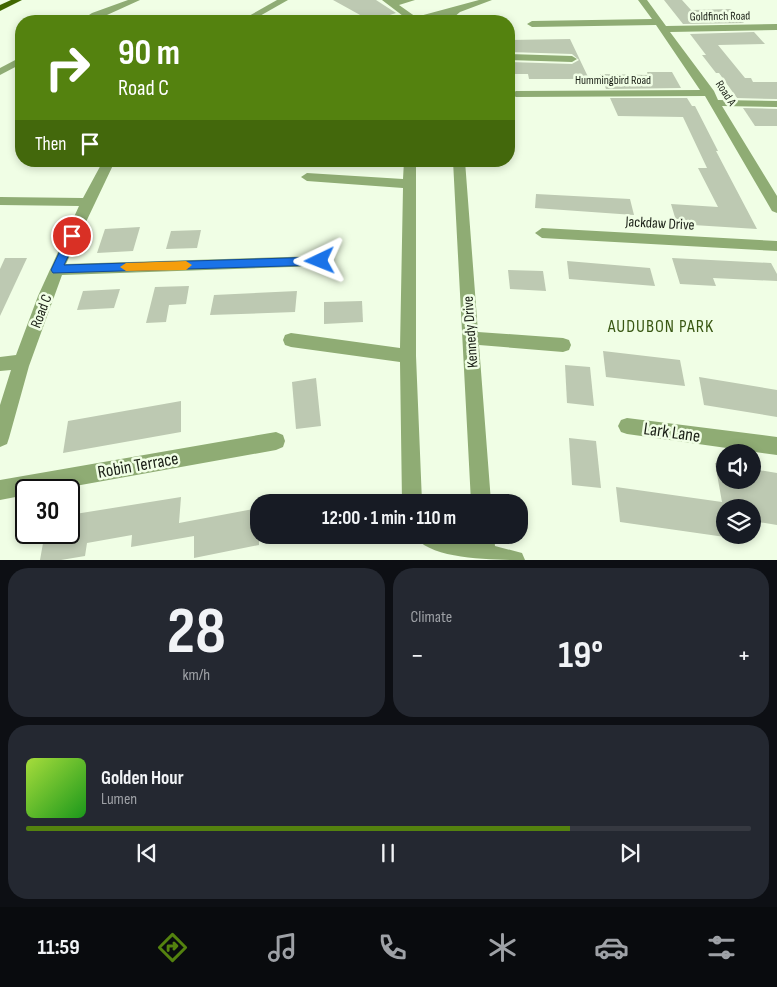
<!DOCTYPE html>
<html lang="en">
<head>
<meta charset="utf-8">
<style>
  :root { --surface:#171b24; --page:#242831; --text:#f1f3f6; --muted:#9ea1a6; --line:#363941; --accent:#54820f }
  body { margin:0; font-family:"Sofia Sans Condensed",sans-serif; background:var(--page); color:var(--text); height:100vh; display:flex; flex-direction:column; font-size:19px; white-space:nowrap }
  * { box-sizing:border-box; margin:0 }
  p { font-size:16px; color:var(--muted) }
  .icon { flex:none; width:28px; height:28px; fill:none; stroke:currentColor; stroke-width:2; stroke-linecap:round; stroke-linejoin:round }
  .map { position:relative; height:560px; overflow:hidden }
  .sheet { display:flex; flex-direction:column; gap:8px; padding:8px; background:#0d0f14; flex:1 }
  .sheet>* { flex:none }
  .guide { position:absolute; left:15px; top:15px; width:500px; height:152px; border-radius:20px; box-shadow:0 2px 8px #0003; background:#54820f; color:#fff; overflow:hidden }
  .fabs { position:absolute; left:716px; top:444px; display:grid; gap:10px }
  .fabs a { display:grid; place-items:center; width:45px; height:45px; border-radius:50%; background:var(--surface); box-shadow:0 2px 8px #0003; font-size:25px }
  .speed { position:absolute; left:15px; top:479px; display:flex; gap:10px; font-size:25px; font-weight:700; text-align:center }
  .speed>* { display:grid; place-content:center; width:65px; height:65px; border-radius:50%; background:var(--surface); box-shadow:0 2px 8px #0003; line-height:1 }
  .speed .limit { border:2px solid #111; border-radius:8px; background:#fff; color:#111 }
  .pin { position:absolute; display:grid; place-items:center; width:42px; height:42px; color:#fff; margin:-21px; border:2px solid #fff; border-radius:50%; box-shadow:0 1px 5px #0007 }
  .me { position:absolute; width:55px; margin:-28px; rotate:268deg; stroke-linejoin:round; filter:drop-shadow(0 0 4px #0008) }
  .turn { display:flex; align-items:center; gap:18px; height:105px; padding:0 20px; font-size:22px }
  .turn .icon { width:65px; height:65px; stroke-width:2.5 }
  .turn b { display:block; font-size:35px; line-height:42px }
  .then { display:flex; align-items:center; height:48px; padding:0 20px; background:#0003; gap:10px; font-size:19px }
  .big { font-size:38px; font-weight:700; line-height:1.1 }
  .sheet .tile { flex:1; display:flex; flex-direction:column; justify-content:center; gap:8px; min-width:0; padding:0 18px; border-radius:20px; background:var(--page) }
  .sheet .dial { align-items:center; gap:0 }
  .dial b { font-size:65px; line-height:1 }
  .song { display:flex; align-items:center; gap:15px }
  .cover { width:60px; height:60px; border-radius:8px; background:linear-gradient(135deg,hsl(80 70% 55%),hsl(120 70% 35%)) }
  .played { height:5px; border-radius:2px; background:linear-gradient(90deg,var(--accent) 75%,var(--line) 75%) }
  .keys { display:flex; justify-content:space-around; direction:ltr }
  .heat { display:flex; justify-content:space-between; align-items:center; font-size:28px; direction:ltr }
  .sheet .tiles { flex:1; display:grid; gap:8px; grid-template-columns:1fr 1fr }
  .tile:last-child { grid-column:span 2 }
  .trip { position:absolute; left:250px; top:494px; width:278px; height:50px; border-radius:20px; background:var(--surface); box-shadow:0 2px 8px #0003; font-weight:700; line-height:50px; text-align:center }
  .menu { display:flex; height:80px; justify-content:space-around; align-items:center; background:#090b0e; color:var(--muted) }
  .menu .icon { width:35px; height:35px }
  .menu .on { color:var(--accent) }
  .menu b { font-size:22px; color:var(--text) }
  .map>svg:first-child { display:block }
  .building { fill:#bdc9b2 }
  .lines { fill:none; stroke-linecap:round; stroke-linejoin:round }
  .minor { fill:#8fac74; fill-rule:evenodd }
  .major { fill:#416700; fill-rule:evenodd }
  .route { fill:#1a73e8; stroke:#114b97 }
  .slow { fill:#f59e0b }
  .labels { text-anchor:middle; stroke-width:5; stroke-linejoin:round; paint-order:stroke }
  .far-street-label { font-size:12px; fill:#191e15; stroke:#f0fee5 }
  .street-label { font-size:15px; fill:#191e15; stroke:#f0fee5 }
  .quarter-label { font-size:18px; letter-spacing:1px; fill:#395713; stroke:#f0fee5 }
  .near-street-label { font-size:18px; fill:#191e15; stroke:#f0fee5 }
</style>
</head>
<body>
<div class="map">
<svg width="777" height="560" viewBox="0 0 777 560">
  <rect width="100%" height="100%" fill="#f0fee5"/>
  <g class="building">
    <polygon points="333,0 376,0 396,13 371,21"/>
    <polygon points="664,0 682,0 691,10 731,9 744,23 683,24"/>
    <polygon points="754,32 765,44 718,45 745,78 751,78 753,82 777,82 777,99 737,98 719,73 716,73 702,55 706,55 690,34"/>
    <polygon points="570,39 589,79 529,79 528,74 509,74 509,62 572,64 579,60 572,54 509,52 509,40"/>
    <polygon points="647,72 672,72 681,88 606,89 600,74 648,75"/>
    <polygon points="610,98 687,98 692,106 695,106 718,151 716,151 757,229 677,224 671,204 718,207 698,168 707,168 683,117 618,116"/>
    <polygon points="743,108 777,109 777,126 755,126"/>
    <polygon points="536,194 630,199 634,215 535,208"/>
    <polygon points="140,227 133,251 97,253 105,229"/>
    <polygon points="201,230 197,248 166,249 171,231"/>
    <polygon points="5,258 27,258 0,316 0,269"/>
    <polygon points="672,258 771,263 777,274 777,281 713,278 716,286 680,284"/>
    <polygon points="567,261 650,268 655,286 569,279"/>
    <polygon points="508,270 543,271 546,291 510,289"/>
    <polygon points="189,286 186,304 169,305 166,322 146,323 155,287"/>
    <polygon points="120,289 114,308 77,310 83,291"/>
    <polygon points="297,291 295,312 210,315 214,295"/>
    <polygon points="362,301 363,322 324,324 324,302"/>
    <polygon points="603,351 680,360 685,386 606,377"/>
    <polygon points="565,365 590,367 594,406 567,403"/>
    <polygon points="699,377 777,390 777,417 704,405"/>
    <polygon points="316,378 321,426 296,429 292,382"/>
    <polygon points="181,401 181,432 63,453 68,421"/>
    <polygon points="569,438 596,441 601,488 572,485"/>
    <polygon points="715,463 725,465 725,480 752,480 752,469 777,473 777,525 752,521 752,508 725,508 725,537 620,522 616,487 722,502"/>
    <polygon points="181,497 179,523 259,508 259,545 194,558 194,536 131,547 132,535 87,543 85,556 61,560 40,560 45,532 69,532 69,515"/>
  </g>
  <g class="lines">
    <g class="minor">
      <polygon points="128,0 140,0 107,15 125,21 99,19 92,21 80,21 92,13"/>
      <polygon points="277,0 288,0 251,21 240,21"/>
      <polygon points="382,0 415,0 399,5 416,17 479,0 492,0 460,12 453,18 447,18 446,15 420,21 405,21 407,19"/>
      <polygon points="638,0 647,0 666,26 777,24 777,30 670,32 714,91 718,100 777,101 777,107 722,106 777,196 777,213 772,211 705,96 516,97 511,94 516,91 700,90 656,25 532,27 527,24 532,21 652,19"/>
      <polygon points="509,54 572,56 577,59 572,62 509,60"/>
      <polygon points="21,57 21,64 0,75 0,68"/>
      <polygon points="103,161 115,161 66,264 320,256 325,257 327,261 325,265 320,266 62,275 29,366 9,438 7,444 0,447 0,405 11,370 0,371 0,357 16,355 38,296 79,206 0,205 0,197 83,198"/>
      <polygon points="404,161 416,161 416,356 422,502 402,502 400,362 291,347 285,345 283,340 285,335 291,333 400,348 403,188 307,181 301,177 307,173 403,179"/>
      <polygon points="453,161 465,161 478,332 563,338 569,340 571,345 569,350 563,352 479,345 491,502 471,502"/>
      <polygon points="542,228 777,241 777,251 542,238 535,233"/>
      <polygon points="627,418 777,437 777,455 627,434 621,432 618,426 621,420"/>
      <polygon points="276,432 283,435 285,441 283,447 276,450 53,490 26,490 26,495 0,500 0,480"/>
      <path d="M414 535H440L474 542V535H494L495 546 522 553 525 560C495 560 428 560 414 535Z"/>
    </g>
    <polygon class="major" points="11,0 22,0 0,11 0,5"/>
  </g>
  <polygon class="route" points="72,232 78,236 64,265 320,257 326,261 320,265 53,273 51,270 67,236"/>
  <polygon class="slow" points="186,261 192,265 186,270 126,271 120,267 126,263"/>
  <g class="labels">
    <g class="far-street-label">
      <text transform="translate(720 16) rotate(-1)" y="4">Goldfinch Road</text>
      <text x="613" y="84">Hummingbird Road</text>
      <text transform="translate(726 93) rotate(57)" y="4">Road A</text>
    </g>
    <g class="street-label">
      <text transform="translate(660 223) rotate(3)" y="5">Jackdaw Drive</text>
      <text transform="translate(41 311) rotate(-69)" y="5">Road C</text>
      <text transform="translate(470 332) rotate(-94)" y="5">Kennedy Drive</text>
    </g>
    <g class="quarter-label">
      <text x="661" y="332">AUDUBON PARK</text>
    </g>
    <g class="near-street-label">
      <text transform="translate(672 432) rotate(8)" y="6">Lark Lane</text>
      <text transform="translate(138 465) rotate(-10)" y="6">Robin Terrace</text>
    </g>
  </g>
</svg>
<div class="fabs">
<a><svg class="icon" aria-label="sound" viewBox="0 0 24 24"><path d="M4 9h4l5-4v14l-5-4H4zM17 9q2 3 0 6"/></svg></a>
<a><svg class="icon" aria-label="layers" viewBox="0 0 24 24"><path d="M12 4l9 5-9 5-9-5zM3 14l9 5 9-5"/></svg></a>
</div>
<div class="speed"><div class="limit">30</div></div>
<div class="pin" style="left:72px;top:236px;background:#d93025"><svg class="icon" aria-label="arrive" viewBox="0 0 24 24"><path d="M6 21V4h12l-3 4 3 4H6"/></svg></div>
<svg class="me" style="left:320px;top:261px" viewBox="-20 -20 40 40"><path d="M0-17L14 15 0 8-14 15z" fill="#1a73e8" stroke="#fff" stroke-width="4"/></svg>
<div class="trip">12:00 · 1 min · 110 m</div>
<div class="guide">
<div class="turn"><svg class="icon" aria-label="right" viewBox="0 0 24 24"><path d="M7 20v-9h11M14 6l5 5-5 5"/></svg><div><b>90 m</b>Road C</div></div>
<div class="then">Then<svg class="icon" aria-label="arrive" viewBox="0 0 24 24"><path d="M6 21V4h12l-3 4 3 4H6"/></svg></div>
</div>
</div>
<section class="sheet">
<div class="tiles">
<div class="tile dial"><b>28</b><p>km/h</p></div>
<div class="tile"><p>Climate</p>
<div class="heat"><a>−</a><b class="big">19°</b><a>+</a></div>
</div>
<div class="tile">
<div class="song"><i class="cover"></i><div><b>Golden Hour</b><p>Lumen</p></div></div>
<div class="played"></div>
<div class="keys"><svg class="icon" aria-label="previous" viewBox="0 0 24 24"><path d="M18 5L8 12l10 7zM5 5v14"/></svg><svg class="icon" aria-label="pause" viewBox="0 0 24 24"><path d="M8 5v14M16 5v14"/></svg><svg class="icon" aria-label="next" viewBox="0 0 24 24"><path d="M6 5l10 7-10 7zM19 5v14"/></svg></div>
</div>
</div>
</section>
<nav class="menu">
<b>11:59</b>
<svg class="icon on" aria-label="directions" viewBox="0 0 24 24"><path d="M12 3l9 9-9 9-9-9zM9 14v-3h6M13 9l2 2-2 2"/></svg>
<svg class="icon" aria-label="music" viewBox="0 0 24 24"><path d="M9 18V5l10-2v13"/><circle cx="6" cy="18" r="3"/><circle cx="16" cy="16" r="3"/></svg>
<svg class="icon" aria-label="phone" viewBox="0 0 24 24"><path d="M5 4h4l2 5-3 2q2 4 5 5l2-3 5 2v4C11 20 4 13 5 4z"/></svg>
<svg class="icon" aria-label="climate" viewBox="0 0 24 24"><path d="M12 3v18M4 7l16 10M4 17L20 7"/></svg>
<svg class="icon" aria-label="car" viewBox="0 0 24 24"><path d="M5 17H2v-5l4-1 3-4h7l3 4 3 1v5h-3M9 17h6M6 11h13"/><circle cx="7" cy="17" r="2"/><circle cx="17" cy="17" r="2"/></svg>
<svg class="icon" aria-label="filters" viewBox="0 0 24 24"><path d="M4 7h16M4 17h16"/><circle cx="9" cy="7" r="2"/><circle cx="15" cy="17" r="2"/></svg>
</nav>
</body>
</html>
